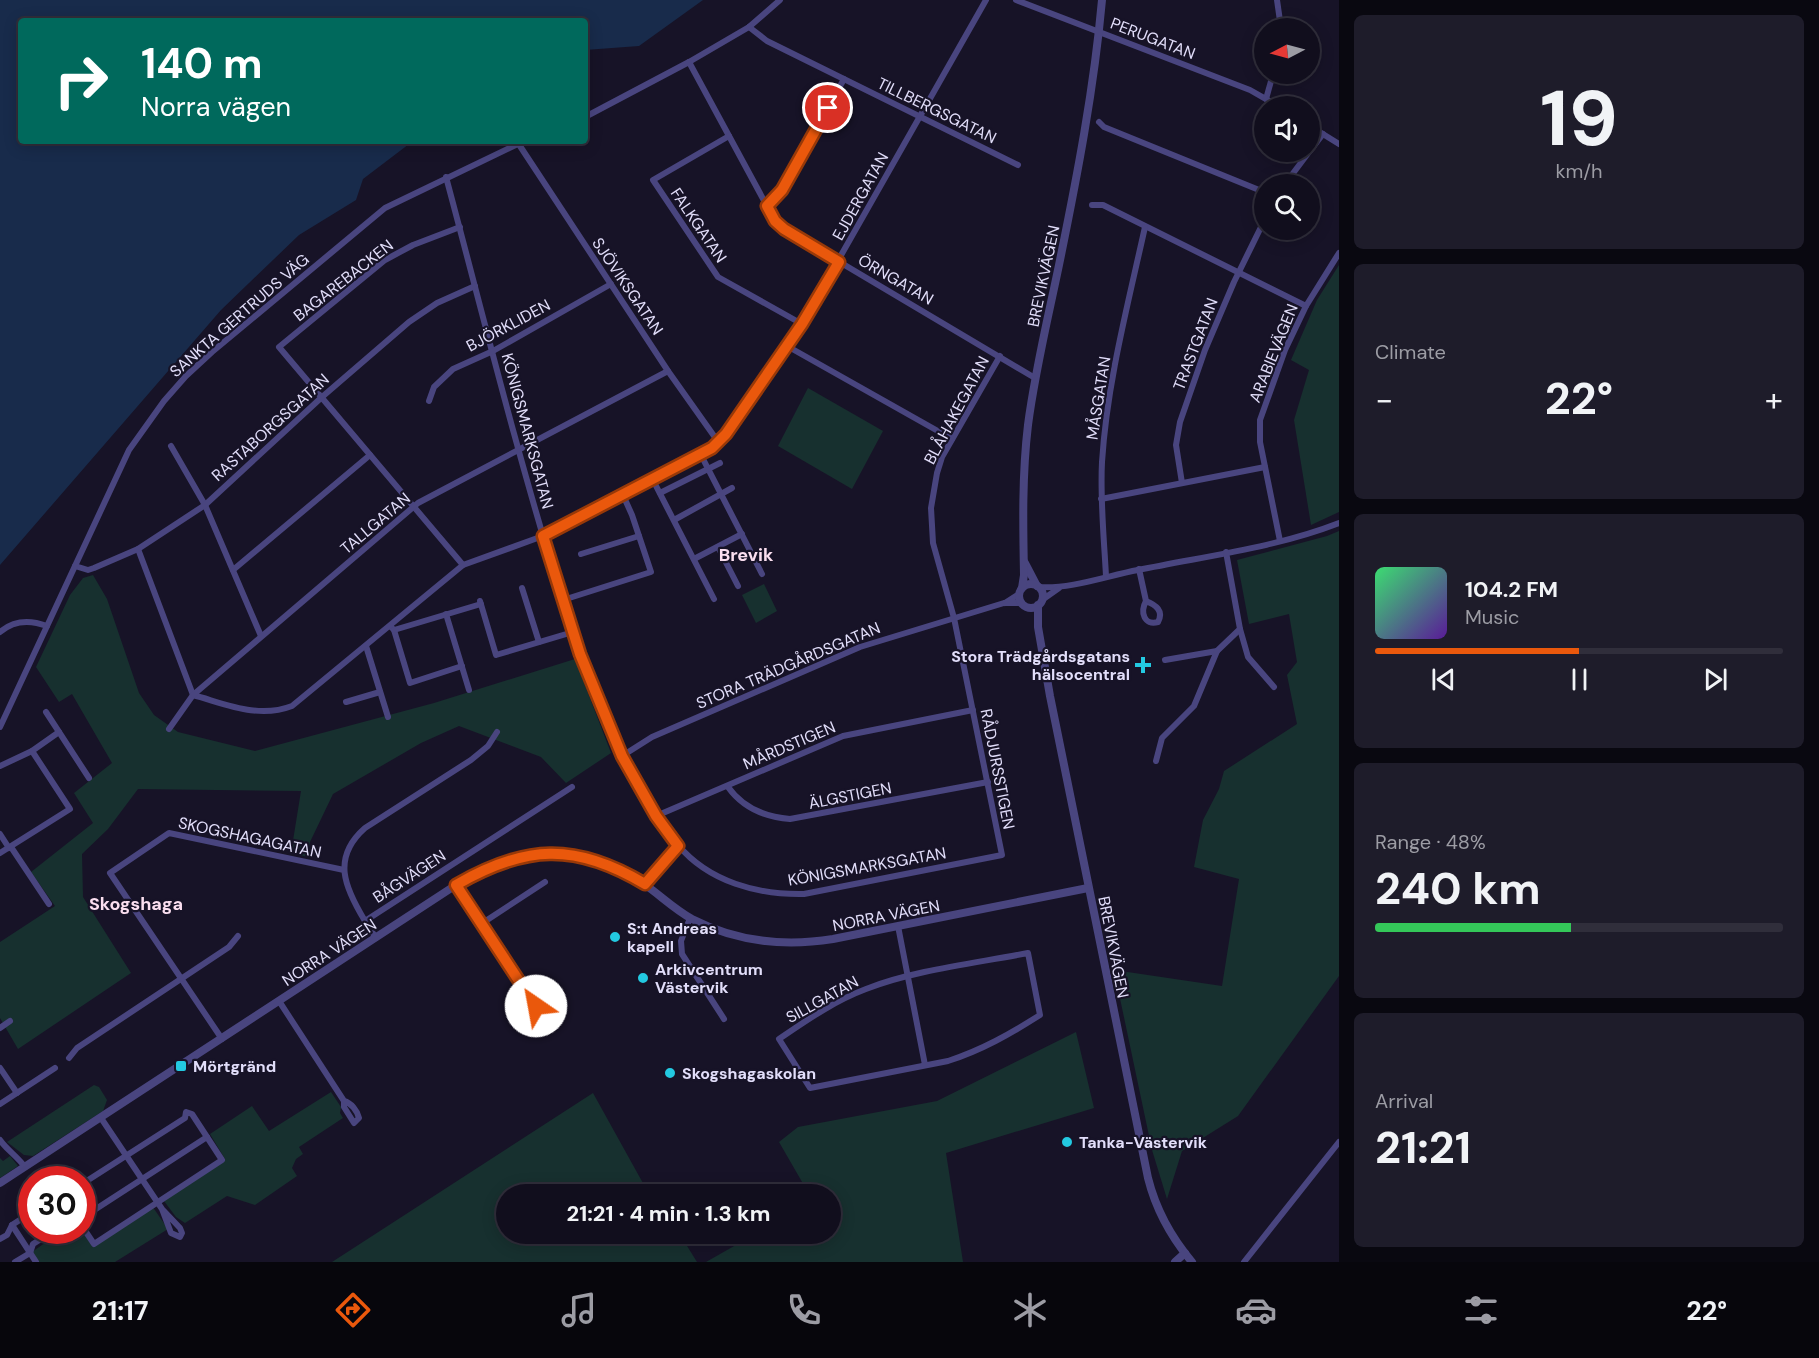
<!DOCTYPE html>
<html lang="en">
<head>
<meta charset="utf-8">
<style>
  :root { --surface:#110e1d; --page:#1e1c2a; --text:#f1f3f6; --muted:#9c9ca4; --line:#302e3b; --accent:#ea580c }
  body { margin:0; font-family:"DM Sans",sans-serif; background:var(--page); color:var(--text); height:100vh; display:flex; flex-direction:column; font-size:22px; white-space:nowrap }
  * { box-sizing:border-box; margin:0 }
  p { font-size:20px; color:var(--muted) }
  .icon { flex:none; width:33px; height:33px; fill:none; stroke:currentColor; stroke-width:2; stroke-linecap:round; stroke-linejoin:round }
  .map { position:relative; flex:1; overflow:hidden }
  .details { display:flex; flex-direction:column; gap:15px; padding:15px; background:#090810; width:480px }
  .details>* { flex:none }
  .hud { position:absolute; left:18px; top:18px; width:570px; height:126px; border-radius:6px; box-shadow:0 3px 15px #0003,0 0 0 2px var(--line); background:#00695c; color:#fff; overflow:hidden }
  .needle { width:39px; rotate:264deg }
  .buttons { position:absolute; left:1254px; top:18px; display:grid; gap:12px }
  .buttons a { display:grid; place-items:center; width:66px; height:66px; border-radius:50%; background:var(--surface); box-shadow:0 3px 15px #0003,0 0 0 2px var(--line); font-size:30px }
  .speed { position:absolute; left:18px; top:1166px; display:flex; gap:12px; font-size:30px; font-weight:700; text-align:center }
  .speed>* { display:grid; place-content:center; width:78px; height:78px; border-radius:50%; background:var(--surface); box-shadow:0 3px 15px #0003,0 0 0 2px var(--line); line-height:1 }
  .speed .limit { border:9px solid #d22; background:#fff; color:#111 }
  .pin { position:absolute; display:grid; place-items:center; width:51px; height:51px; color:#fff; margin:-26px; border:3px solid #fff; border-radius:50%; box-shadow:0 2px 6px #0007 }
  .me { position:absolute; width:66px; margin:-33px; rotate:327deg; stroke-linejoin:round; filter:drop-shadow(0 0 4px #0008) }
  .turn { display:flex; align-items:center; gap:21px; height:126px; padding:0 24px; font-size:27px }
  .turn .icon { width:78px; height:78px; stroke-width:2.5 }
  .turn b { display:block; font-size:42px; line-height:51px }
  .big { font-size:45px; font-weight:700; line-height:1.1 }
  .details .tile { flex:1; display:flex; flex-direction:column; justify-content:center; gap:9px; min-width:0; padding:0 21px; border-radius:9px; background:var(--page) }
  .details .dial { align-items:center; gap:0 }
  .dial b { font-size:78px; line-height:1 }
  .song { display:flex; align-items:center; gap:18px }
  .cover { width:72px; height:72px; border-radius:9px; background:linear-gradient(135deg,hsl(140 70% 55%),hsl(270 70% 35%)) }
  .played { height:6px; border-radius:3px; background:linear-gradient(90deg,var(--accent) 50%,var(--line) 50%) }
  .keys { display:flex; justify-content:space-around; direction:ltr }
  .heat { display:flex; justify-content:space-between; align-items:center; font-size:33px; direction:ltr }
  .charge { height:9px; border-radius:4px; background:linear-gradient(90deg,#34c759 48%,var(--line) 0) }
  .trip { position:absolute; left:496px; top:1184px; width:345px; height:60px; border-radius:30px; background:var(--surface); box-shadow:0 3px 15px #0003,0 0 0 2px var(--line); font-weight:700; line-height:60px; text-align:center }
  .tab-bar { display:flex; height:96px; justify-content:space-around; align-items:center; background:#07060c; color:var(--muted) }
  .tab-bar .icon { width:42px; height:42px }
  .tab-bar .current { color:var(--accent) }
  .tab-bar b { font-size:27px; color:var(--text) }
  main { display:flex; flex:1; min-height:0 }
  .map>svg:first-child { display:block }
  .green { fill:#17302f }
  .water { fill:#182b4b }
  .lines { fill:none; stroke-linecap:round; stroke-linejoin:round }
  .minor { stroke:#49457f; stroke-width:6 }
  .tertiary { stroke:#49457f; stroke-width:8 }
  .route-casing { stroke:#983908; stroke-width:15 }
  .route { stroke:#ea580c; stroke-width:10 }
  .poi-dot { fill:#23c9e1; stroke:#171327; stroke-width:2 }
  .labels { text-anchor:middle; stroke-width:4.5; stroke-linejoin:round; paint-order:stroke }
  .street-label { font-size:16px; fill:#e2defa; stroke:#171327 }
  .poi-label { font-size:16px; font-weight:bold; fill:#e2defa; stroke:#171327; text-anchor:start }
  .neighbourhood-label { font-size:18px; font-weight:bold; fill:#fbdff0; stroke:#171327 }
</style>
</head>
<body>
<main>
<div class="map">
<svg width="1339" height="1262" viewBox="0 0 1339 1262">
  <rect width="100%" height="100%" fill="#171327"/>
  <g class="green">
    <polygon points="1339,265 1339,512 1311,525 1294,420 1309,370 1291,360 1317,300"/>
    <polygon points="808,388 883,431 852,489 778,446"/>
    <polygon points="1339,531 1339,976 1238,1116 1182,1151 1167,1199 1152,1150 1114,970 1222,986 1239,879 1194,867 1203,820 1219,789 1224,771 1297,724 1287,675 1297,662 1289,614 1249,624 1237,560 1327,536"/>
    <polygon points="93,575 107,599 139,693 154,715 178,732 255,751 434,703 575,659 611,753 566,783 541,757 459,726 421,743 333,794 310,842 308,857 291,853 301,791 138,789 108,829 82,854 83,897 131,973 18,1049 0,1018 0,942 55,906 31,872 93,823 74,793 112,763 72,694 59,702 36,667 70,595 83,578"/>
    <polygon points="764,584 777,611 756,623 742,595"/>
    <polygon points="1076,1032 1094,1108 946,1153 963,1262 706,1262 757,1233 831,1233 831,1194 809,1194 779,1142 798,1127 937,1101"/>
    <polygon points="94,1085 99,1087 107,1100 103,1111 33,1156 24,1155 7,1142"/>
    <polygon points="331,1092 341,1107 340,1113 343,1118 299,1147 303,1154 296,1159 292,1168 297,1176 255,1205 227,1196 185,1223 176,1217 164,1201 225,1159 210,1134 252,1106 269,1131"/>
    <polygon points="593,1093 649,1194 507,1194 507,1233 679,1233 697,1262 332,1262"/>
    <polygon points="10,1156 18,1166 0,1178 0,1158 3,1161"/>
    <polygon points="152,1206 168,1229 115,1262 39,1262 32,1252 59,1233 85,1235 92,1246"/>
  </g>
  <polygon class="water" points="0,0 703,0 639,46 585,50 585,21 21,21 21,141 413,141 363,179 356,200 299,235 221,310 0,565"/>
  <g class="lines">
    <g class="minor">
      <polyline points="1016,0 1250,90 1278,106"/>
      <polyline points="1277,0 1281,28"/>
      <polyline points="749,27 767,41 1018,165"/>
      <polyline points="689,62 775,221 784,229 1035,378"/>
      <polyline points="1266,99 1273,74"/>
      <polyline points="585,117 689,62 749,27 780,0"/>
      <polyline points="1099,122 1104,127 1264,192"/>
      <polyline points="1310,126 1339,144"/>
      <polyline points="729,136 653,180 718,277 802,324"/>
      <polyline points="518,143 668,371 719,443"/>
      <polyline points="1310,151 1323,134"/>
      <path d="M446 177C482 311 515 446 556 579 579 652 604 725 643 792 653 810 664 829 678 845 709 882 758 895 804 894L1002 855 954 618 933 543 931 508 937 473 942 457 1000 356"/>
      <polyline points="1285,184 1309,152"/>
      <polyline points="1092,205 1103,205 1306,306"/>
      <polyline points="767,206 782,190 844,79"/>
      <polyline points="460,227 413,245 385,260 279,347 463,565"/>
      <polyline points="787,346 952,439"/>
      <polyline points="429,401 434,387 453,369 493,351 611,284"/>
      <polyline points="171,446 205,505 261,636"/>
      <polyline points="701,455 762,574"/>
      <polyline points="653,480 714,599"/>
      <polyline points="1182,483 1176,445 1180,422 1205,350 1234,282 1264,221"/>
      <polyline points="660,493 720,463"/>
      <polyline points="1101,499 1265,467"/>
      <polyline points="674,520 732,488"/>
      <polyline points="1280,541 1260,442 1260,420 1285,350 1306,306 1339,253"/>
      <polyline points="718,547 738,586"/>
      <polyline points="138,549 193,695"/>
      <polyline points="581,554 639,536"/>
      <polyline points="694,559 742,534"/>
      <polyline points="75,566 88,570 94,568 138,549 205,505 322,397 409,322 437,303 475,286"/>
      <path d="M1139 569 1146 601C1140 612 1144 626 1158 622 1164 611 1156 605 1146 601"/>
      <polyline points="233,570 370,455"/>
      <path d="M1106 576C1104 538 1100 500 1102 462 1107 383 1128 304 1145 227"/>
      <path d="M1039 587C1072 589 1106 576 1138 570 1205 556 1275 548 1339 523"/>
      <polyline points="522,588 539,642"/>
      <polyline points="563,600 651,572 632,515 623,495"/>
      <polyline points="1042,600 1059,588"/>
      <polyline points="480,601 496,655 573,632"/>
      <polyline points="1005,603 1019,594"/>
      <polyline points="446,614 469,690"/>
      <polyline points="390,626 394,630 410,683 462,666"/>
      <polyline points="1240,629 1248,657 1274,687"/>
      <polyline points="394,630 481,604"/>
      <path d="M0 632C14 620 31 620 47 626"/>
      <polyline points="366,646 388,717"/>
      <polyline points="1165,660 1217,651"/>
      <path d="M193 695C226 704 258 719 292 706L463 565 543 536 708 451 719 443 802 324 986 0"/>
      <polyline points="346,702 380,692"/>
      <polyline points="46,712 89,778"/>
      <polyline points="0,727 129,450 164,401 186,376 212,352 385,208 524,141"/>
      <polyline points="169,729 193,695 418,503 668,371"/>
      <path d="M497 732 488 746 471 760 365 828C331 858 345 888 365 921L572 787"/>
      <polyline points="622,756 652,737 860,647 1004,603 1021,603"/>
      <polyline points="1156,761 1162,738 1194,706 1217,651 1240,629 1226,552"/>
      <polyline points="0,766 32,751 59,732"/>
      <path d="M728 787C743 808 764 817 790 819L988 782"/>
      <polyline points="656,816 843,736 973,710"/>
      <polyline points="0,834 9,848"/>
      <polyline points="11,847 49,904"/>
      <polyline points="0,853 70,809 32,751"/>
      <polyline points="645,884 678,846"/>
      <polyline points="456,885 523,987 523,996 529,1006 536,1006 537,1001 531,990 523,987"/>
      <polyline points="690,918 681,941 682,954 724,1019"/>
      <polyline points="365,921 376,938"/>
      <polyline points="481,924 545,882"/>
      <polyline points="898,926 925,1065"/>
      <path d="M1028 953 1040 1015C1010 1034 982 1050 948 1061L810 1088 779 1039C807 1020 834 1001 866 989 914 970 977 963 1028 953Z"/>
      <path d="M279 1001 344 1101V1107L354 1123 359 1118C357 1110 351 1103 344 1101"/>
      <polyline points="0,1028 10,1021"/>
      <polyline points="222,1039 110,873 169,833 344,870"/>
      <polyline points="69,1058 77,1048 229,947 238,936"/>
      <polyline points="0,1068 17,1093"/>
      <polyline points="0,1104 55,1068"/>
      <polyline points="101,1118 162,1209 171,1233 180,1237 182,1233 180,1228 162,1209"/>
      <path d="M0 1140C7 1150 17 1156 25 1167"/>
      <polyline points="82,1184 185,1118 186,1112 192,1114 222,1160 94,1244 82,1226"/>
      <polyline points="82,1218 207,1137"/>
      <polyline points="12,1225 36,1262"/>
      <polyline points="0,1239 7,1235 12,1225 32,1212"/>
      <polyline points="15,1262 30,1253 33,1244 55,1230"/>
      <polyline points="1244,1262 1339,1142"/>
    </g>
    <g class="tertiary">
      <polyline points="1025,563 1037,586"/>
      <circle cx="1031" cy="596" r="12"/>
      <path d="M1022 588 1024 575C1023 525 1022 475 1028 425 1035 371 1048 318 1059 265 1077 177 1094 89 1102 0"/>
      <path d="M1038 605V627L1050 696 1148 1178C1156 1210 1171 1237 1192 1262"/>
      <path d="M0 1183 456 885C469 877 482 869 496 864 546 845 601 854 644 884 660 895 674 909 692 919 737 942 783 947 833 939L1088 888"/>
      <polyline points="1175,1262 1185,1253"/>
    </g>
  </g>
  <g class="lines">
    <defs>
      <path id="route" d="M536 1006 537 1001 531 990 523 987 456 885C525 845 575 842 645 884L678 846 656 816 622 756 580 654 543 536 712 448 726 434 802 324 839 262 784 229 775 221 767 206 782 190 828 108"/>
    </defs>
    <use href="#route" class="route-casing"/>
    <use href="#route" class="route"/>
  </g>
  <g class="poi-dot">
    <path d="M1140 656h6v6h6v6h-6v6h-6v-6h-6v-6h6z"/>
    <circle cx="615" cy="937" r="6"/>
    <circle cx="643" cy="978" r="6"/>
    <rect x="175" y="1060" width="12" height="12" rx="3"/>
    <circle cx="670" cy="1073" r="6"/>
    <circle cx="1067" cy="1142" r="6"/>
  </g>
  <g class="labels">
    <g class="street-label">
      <text transform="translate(1153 38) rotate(21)" y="6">PERUGATAN</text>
      <text transform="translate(937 110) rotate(26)" y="6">TILLBERGSGATAN</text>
      <text transform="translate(860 196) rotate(-61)" y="6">EJDERGATAN</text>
      <text transform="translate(699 225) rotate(56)" y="6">FALKGATAN</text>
      <text transform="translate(1043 276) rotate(-78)" y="6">BREVIKVÄGEN</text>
      <text transform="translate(896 279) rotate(30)" y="6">ÖRNGATAN</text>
      <text transform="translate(343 280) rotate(-38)" y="6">BAGAREBACKEN</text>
      <text transform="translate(628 286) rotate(56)" y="6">SJÖVIKSGATAN</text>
      <text transform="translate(239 315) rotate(-41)" y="6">SANKTA GERTRUDS VÄG</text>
      <text transform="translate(508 325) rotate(-28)" y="6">BJÖRKLIDEN</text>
      <text transform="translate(1195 344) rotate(-69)" y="6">TRASTGATAN</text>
      <text transform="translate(1273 353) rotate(-68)" y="6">ARABIEVÄGEN</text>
      <text transform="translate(1098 398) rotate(-81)" y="6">MÅSGATAN</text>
      <text transform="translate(956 410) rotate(-62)" y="6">BLÅHAKEGATAN</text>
      <text transform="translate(270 427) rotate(-42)" y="6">RASTABORGSGATAN</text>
      <text transform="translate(528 431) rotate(75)" y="6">KÖNIGSMARKSGATAN</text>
      <text transform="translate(375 523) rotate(-40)" y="6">TALLGATAN</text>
      <text transform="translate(788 665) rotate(-23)" y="6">STORA TRÄDGÅRDSGATAN</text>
      <text transform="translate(789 745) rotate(-23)" y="6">MÅRDSTIGEN</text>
      <text transform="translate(998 769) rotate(79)" y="6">RÅDJURSSTIGEN</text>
      <text transform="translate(850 795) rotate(-11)" y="6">ÄLGSTIGEN</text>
      <text transform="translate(250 837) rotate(12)" y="6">SKOGSHAGAGATAN</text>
      <text transform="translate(867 866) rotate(-10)" y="6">KÖNIGSMARKSGATAN</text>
      <text transform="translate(409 876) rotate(-33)" y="6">BÅGVÄGEN</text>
      <text transform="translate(886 915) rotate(-11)" y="6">NORRA VÄGEN</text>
      <text transform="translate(1114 947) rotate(79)" y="6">BREVIKVÄGEN</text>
      <text transform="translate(329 952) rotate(-33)" y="6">NORRA VÄGEN</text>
      <text transform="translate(822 999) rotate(-29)" y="6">SILLGATAN</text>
    </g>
    <g class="poi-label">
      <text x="1130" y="662" text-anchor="end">Stora Trädgårdsgatans<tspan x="1130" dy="18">hälsocentral</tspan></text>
      <text x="627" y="934">S:t Andreas<tspan x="627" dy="18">kapell</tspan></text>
      <text x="655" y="975">Arkivcentrum<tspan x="655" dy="18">Västervik</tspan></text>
      <text x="193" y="1072">Mörtgränd</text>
      <text x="682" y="1079">Skogshagaskolan</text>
      <text x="1079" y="1148">Tanka-Västervik</text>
    </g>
    <g class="neighbourhood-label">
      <text x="746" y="561">Brevik</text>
      <text x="136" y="910">Skogshaga</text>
    </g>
  </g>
</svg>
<div class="buttons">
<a><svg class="needle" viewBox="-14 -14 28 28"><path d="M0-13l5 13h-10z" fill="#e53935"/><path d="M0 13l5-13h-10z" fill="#9c9ca4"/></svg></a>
<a><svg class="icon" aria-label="sound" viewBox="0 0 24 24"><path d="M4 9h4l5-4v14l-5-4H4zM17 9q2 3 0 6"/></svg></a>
<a><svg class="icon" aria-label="search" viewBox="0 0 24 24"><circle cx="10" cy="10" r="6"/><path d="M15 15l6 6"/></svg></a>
</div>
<div class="speed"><div class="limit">30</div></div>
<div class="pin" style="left:828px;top:108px;background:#d93025"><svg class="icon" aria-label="arrive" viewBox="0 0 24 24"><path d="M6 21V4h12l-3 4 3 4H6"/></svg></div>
<svg class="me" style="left:536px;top:1006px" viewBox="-20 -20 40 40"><circle r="19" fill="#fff"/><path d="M0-13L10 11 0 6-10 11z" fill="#ea580c"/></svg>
<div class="trip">21:21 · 4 min · 1.3 km</div>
<div class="hud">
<div class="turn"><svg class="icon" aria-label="right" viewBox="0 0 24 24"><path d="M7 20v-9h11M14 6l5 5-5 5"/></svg><div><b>140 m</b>Norra vägen</div></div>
</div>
</div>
<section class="details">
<div class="tile dial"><b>19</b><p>km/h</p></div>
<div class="tile"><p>Climate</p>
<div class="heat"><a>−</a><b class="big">22°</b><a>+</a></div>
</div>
<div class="tile">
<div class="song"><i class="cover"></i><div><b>104.2 FM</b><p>Music</p></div></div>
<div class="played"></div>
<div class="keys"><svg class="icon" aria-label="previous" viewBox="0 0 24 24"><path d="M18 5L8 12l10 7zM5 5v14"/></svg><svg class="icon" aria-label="pause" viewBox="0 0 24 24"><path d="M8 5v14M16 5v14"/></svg><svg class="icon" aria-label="next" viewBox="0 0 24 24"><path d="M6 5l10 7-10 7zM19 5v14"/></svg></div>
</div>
<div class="tile"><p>Range · 48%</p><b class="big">240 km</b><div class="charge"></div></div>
<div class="tile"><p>Arrival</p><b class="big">21:21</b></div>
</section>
</main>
<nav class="tab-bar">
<b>21:17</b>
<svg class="icon current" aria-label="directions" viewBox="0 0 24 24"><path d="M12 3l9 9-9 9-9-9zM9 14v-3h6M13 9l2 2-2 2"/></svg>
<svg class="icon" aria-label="music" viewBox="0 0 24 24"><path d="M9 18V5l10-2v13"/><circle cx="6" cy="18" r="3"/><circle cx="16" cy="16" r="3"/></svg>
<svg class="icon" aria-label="phone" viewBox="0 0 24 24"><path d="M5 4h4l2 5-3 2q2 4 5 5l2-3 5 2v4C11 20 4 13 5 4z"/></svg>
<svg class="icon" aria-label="climate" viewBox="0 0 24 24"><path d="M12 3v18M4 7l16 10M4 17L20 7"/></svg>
<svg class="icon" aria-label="car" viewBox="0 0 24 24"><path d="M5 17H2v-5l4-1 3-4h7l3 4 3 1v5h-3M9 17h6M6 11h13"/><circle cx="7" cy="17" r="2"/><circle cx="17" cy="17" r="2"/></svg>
<svg class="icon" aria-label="filters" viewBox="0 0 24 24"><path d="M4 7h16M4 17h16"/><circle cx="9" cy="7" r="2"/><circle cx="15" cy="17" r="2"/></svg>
<b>22°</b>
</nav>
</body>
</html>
